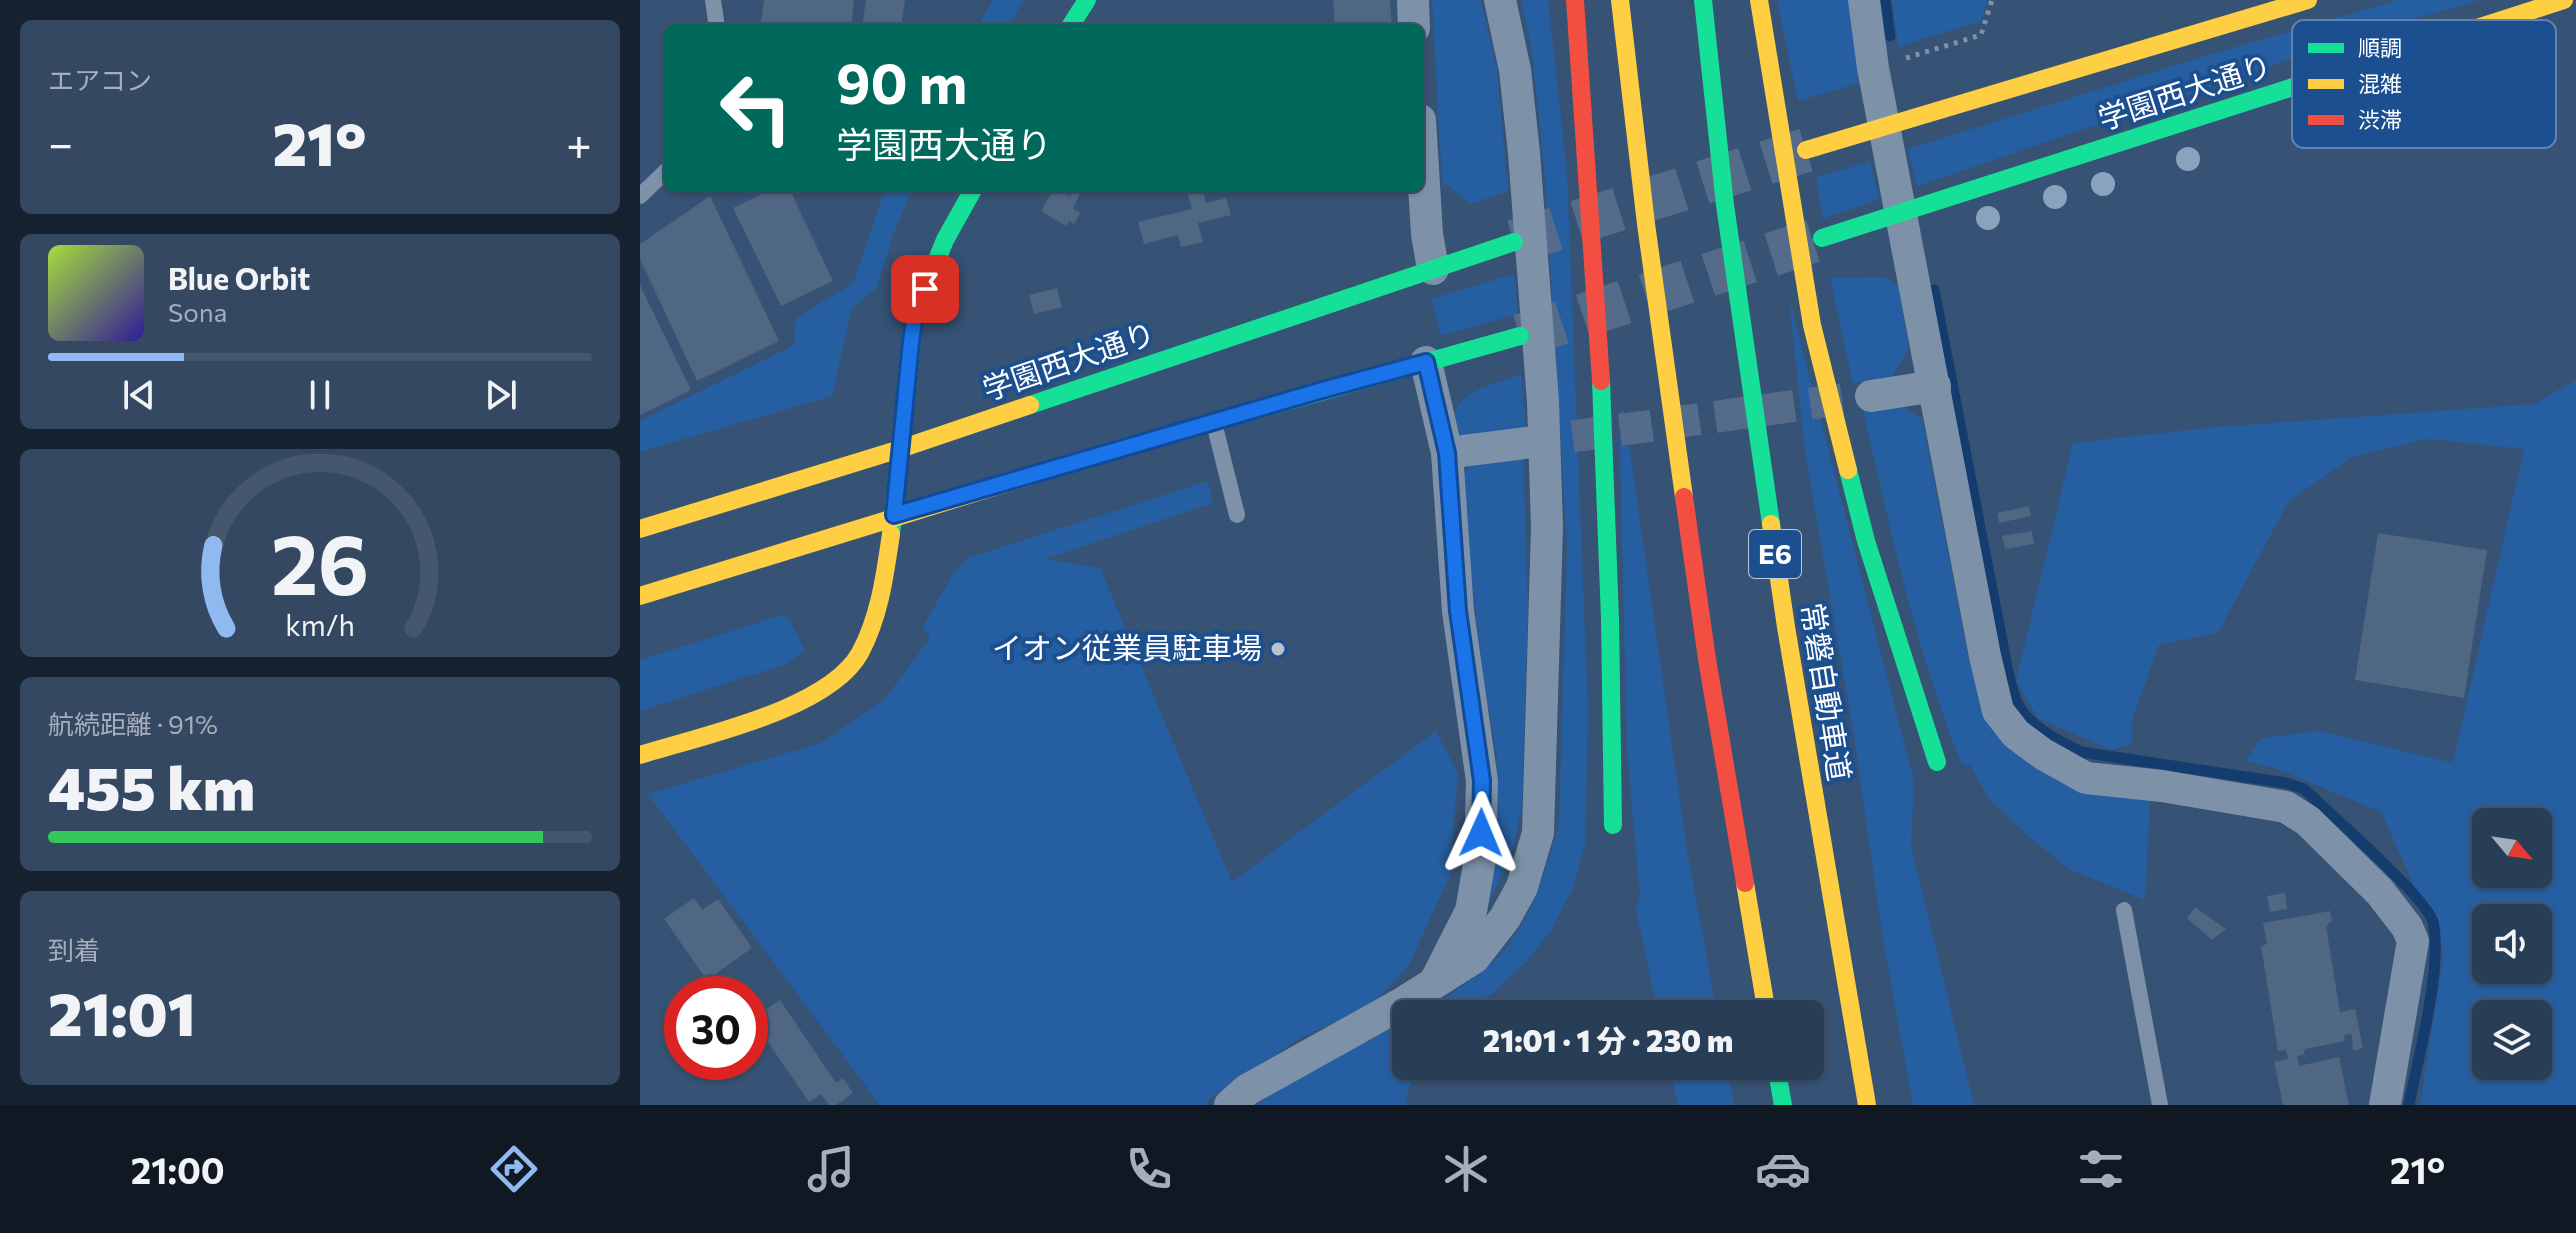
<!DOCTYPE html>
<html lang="ja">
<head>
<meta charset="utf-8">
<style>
  :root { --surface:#283e57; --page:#344961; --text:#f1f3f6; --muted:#a5aeba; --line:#44576d; --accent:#90b9f0 }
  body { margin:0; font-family:Commissioner,"Noto Sans JP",sans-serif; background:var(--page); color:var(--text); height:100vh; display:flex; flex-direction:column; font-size:30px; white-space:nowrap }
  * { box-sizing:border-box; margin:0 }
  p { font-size:26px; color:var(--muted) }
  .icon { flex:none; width:44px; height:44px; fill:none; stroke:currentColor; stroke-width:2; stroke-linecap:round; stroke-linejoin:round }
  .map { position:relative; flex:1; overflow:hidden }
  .drawer { display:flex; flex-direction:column; gap:20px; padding:20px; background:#162230; width:640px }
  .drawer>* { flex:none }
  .guide { position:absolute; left:24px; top:24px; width:760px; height:168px; border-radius:12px; box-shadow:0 2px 6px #0004,0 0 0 2px var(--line); background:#00695c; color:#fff; overflow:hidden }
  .needle { width:52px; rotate:119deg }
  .fabs { position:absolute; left:1832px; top:808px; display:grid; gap:16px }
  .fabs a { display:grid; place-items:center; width:80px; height:80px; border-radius:12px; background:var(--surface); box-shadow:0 2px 6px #0004,0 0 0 2px var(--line); font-size:40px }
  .speed { position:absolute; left:24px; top:976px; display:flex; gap:16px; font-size:40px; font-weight:700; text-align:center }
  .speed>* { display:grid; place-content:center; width:104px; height:104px; border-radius:50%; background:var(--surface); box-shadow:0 2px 6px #0004,0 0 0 2px var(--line); line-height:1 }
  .speed .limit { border:12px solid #d22; background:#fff; color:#111 }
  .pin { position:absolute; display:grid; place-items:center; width:68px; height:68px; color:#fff; margin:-34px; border-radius:16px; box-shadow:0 4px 12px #0006 }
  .me { position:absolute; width:88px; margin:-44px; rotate:1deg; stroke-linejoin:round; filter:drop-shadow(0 0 6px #0008) }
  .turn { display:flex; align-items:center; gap:28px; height:168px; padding:0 40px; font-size:36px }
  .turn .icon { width:104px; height:104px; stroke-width:2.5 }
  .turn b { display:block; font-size:56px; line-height:68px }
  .big { font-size:60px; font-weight:800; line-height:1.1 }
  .drawer .widget { flex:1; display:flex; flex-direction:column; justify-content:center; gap:12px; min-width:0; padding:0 28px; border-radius:12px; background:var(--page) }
  .drawer .dial { align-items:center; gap:0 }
  .dial svg { height:208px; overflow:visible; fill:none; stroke:var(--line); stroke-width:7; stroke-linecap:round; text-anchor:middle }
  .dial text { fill:var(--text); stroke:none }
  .song { display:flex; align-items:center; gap:24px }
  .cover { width:96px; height:96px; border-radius:12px; background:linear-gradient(135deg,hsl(80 70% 55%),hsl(250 70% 35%)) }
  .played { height:8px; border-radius:4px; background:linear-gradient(90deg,var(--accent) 25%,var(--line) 25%) }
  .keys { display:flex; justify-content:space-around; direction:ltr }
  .heat { display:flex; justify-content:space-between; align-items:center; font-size:44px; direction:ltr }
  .charge { height:12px; border-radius:6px; background:linear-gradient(90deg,#34c759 91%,var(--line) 0) }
  .trip { position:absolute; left:752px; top:1000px; width:432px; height:80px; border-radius:12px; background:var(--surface); box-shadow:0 2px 6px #0004,0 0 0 2px var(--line); font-weight:800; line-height:80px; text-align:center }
  .tabs { display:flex; height:128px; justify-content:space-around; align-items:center; background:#101923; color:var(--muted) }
  .tabs .icon { width:56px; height:56px }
  .tabs .on { color:var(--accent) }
  .tabs b { font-size:36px; color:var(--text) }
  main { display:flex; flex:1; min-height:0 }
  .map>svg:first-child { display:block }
  .green { fill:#265fa1; fill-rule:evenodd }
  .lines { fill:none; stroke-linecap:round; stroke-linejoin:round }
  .stream { stroke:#153c6e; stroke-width:11 }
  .building { fill:#506783 }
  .street-tunnel { stroke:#546c89; stroke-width:32; stroke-dasharray:32 16; stroke-linecap:butt }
  .secondary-tunnel { stroke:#546c89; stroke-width:44; stroke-dasharray:44 22; stroke-linecap:butt }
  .path { stroke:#7d92a8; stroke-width:5; stroke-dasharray:4 6; stroke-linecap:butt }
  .lane { stroke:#7d92a8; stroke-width:16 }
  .street { stroke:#7d92a8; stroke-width:32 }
  .fast { stroke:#16e098; stroke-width:18 }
  .slow { stroke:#ffcf43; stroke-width:18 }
  .jam { stroke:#f24e42; stroke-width:18 }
  .tree { fill:#8aa2be }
  .route-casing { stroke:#114b97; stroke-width:20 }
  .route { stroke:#1a73e8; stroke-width:14 }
  .poi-dot { fill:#b9c2ce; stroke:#1b4f8f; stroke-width:3 }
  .labels { text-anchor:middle; stroke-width:8; stroke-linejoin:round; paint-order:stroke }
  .shield { fill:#1b4f8f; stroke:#bbcadd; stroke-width:2 }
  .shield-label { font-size:28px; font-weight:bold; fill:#fff }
  .street-label { font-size:30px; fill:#fff; stroke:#1b4f8f }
  .poi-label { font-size:30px; fill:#fff; stroke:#1b4f8f; text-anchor:end }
  .key { fill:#1b4f8f; stroke:#5f84b1; stroke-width:2 }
  .key-label { font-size:22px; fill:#fff }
</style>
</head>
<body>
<main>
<section class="drawer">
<div class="widget"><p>エアコン</p>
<div class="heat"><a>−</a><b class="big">21°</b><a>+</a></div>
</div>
<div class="widget">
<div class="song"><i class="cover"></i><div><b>Blue Orbit</b><p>Sona</p></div></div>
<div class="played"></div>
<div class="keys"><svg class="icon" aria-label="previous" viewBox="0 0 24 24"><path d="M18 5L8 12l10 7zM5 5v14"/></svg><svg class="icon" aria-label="pause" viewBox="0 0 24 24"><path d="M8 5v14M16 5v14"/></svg><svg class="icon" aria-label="next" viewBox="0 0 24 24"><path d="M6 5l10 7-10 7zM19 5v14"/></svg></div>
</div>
<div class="widget dial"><svg viewBox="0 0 100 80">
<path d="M14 69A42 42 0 1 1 86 69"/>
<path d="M14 69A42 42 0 0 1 9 37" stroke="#90b9f0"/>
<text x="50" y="56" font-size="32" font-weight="700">26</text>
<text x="50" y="72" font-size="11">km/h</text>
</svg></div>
<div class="widget"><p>航続距離 · 91%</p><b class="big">455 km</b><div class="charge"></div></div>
<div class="widget"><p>到着</p><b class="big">21:01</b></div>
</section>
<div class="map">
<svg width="1936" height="1105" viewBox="0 0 1936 1105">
  <rect width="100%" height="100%" fill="#365274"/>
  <g class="green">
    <polygon points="353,0 384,0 367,28 337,28"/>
    <polygon points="792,0 841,0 857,70 868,191 831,204 802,181"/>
    <path d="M881 0H908L927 173 948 712 945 845 933 888 912 929 887 961 829 1014H778C801 999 840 978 858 957 891 922 907 869 919 823L927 548 905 177 892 52Z"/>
    <polygon points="1137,0 1209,0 1219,83 1158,101"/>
    <polygon points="1252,0 1347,0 1341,21 1258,47"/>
    <polygon points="1758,0 1839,0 1730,32 1277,186 1268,149 1562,57"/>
    <polygon points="1230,162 1240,199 1183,219 1176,177"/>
    <polygon points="248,188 273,188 254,232 236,289 212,308 192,396 0,452 0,421 154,345 156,318 213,283 241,201"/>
    <polygon points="874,274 878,314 801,336 791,299"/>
    <polygon points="1243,277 1258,285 1269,348 1252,378 1213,383 1190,278"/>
    <polygon points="1149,297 1274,781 1271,846 1334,1105 1273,1105 1244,945 1211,717 1165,451"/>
    <path d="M881 374 886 429 832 436 822 435C794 396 854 385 881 374Z"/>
    <path d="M1936 380V1105H1780L1804 952 1741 812 1635 768 1605 761 1621 738 1680 731 1813 763 1884 449 1788 439 1714 456 1649 501 1578 633 1519 645 1492 720V744L1471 750 1398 718 1376 681 1433 443 1577 427 1894 404ZM1846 822H1898V874H1846ZM1846 918H1898V970H1846ZM1846 1014H1898V1066H1846Z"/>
    <path d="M1257 403 1282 419 1328 655 1344 712 1510 800 1505 900 1429 869 1389 837 1349 799 1330 765H1322C1275 649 1250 528 1222 406Z"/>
    <polygon points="984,409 1047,850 1077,1014 1018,1014 996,909 1000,896 987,751 979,412"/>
    <polygon points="883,453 888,604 882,807 872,851 837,930 854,835 857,757 844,684 820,479 836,458"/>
    <polygon points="568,481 573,503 405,559 460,568 592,882 796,731 818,774 809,877 769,965 732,1005 659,1039 571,1097 566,1105 240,1105 8,794 181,743 244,700 290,638 283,627 312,575 328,558"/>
    <polygon points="142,615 149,619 165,651 147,664 0,711 0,660"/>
    <polygon points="766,1021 766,1066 782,1066 768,1089 765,1105 616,1105 657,1078"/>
    <polygon points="1029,1066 1087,1066 1094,1105 1038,1105"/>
  </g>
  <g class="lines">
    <g class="stream">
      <polyline points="1245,0 1250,36"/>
      <path d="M1294 290 1368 672C1371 683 1373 695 1378 704 1389 727 1420 741 1441 752L1646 783 1664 789C1687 811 1788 899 1793 922 1803 966 1778 1058 1769 1105"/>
    </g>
  </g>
  <g class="building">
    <polygon points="124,0 214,0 211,28 120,28"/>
    <polygon points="226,0 265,0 261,28 222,28"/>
    <polygon points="693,0 750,0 752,28 695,28"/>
    <polygon points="134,188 149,188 193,281 141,306 93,208"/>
    <polygon points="414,188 430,196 434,190 440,193 433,209 440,213 434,224 429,221 426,226 401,211"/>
    <polygon points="546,188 563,188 566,203 586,198 591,215 558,223 563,242 541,247 538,235 504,244 498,222 552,209"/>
    <polygon points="70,196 139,341 57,381 0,259 0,244"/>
    <polygon points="0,285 51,390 0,415"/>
    <polygon points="417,288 422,307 394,314 389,295"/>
    <polygon points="1389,506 1391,516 1359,523 1357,513"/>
    <polygon points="1392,531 1394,544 1365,549 1362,536"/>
    <polygon points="1738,533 1847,550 1824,698 1715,680"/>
    <polygon points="1645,893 1647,909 1630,912 1627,896"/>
    <polygon points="54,898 62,910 78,899 112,948 67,980 24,919"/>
    <polygon points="1555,907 1586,929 1572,940 1547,918"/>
    <polygon points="1690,911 1692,921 1686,926 1700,1012 1715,1009 1723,1048 1713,1051 1712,1034 1704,1035 1705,1041 1665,1049 1663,1055 1657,1056 1659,1066 1699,1057 1709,1105 1643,1105 1634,1062 1648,1059 1646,1050 1638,1051 1621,946 1627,944 1623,923"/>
    <polygon points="140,1000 196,1083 203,1078 213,1093 196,1105 189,1105 181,1094 169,1102 112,1019"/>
  </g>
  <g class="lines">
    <polyline class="street-tunnel" points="885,443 1212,398"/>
    <g class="secondary-tunnel">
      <polyline points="874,242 1166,150"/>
      <polyline points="880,336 1182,238"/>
    </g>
    <polyline class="path" points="1266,58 1341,35 1352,0"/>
    <g class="lane">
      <polyline points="73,0 77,28"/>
      <polyline points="0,196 28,169"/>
      <polyline points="574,423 597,515"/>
      <polyline points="1484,910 1520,1105"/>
    </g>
    <g class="street">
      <polyline points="773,0 774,28"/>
      <polyline points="1224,0 1233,68 1345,656 1358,711 1376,734 1403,754 1446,778 1522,786 1646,807 1668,821 1740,892 1767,927 1773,941 1745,1105"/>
      <polyline points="780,120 787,234 793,269"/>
      <polyline points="786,362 807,453 818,611 842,781 840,859 831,911 795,982"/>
      <polyline points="1231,396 1295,386"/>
      <polyline points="807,453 885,443"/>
      <polyline points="590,1105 607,1090 761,1004 834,958 865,918 882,887 898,833 907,527 903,402 884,153 875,70 860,0"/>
    </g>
    <g class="fast">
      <polyline points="1063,0 1085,205 1131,524"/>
      <polyline points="429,28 447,0"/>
      <polyline points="1182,238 1759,53"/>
      <polyline points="961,381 970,619 973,825"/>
      <polyline points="390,405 874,242"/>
      <polyline points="481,448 880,336"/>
      <polyline points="1208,470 1226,541 1297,762"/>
      <polyline points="251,534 275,314 305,240 334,188"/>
      <polyline points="1136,1066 1143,1105"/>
    </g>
    <g class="slow">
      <polyline points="980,0 1006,224 1044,497"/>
      <polyline points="1119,0 1172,325 1208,470"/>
      <polyline points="1759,53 1924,0"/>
      <polyline points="1166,150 1668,0"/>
      <polyline points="1131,524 1146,627 1227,1105"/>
      <polyline points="0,529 260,449 390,405"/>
      <polyline points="0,596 481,448"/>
      <path d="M0 755C60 736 188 710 220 653 240 616 245 574 251 534"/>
      <polyline points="1105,883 1127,1014"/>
    </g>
    <g class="jam">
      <polyline points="935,0 961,381"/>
      <polyline points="1044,497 1067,659 1105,883"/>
    </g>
  </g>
  <g class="tree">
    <circle cx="1548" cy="159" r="12"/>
    <circle cx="1463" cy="184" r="12"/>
    <circle cx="1415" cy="197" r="12"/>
    <circle cx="1348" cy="218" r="12"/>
  </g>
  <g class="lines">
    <defs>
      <polyline id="route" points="285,289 275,314 271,342 254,515 679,391 786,362 807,453 818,611 842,781 841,833"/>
    </defs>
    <use href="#route" class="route-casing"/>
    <use href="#route" class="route"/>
  </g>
  <circle class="poi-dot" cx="638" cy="649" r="8"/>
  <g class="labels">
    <rect class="shield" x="1109" y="530" width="52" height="48" rx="6"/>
    <g class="shield-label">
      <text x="1135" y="564">E6</text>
    </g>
    <g class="street-label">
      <text transform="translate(1545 93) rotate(-18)" y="10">学園西大通り</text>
      <text transform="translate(429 362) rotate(-19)" y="10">学園西大通り</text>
      <text transform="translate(1185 692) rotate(81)" y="10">常磐自動車道</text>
    </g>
    <g class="poi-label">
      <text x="622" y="659">イオン従業員駐車場</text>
    </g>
  </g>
  <rect x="1652" y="20" width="264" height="128" rx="12" class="key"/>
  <rect x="1668" y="43" width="36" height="10" fill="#16e098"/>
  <rect x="1668" y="79" width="36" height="10" fill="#ffcf43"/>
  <rect x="1668" y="115" width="36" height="10" fill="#f24e42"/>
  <g class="key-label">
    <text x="1718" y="56">順調</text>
    <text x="1718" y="92">混雑</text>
    <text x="1718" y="128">渋滞</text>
  </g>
</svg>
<div class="fabs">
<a><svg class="needle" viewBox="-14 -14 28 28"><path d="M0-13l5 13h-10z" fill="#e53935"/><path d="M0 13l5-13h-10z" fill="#a5aeba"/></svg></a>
<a><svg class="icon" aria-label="sound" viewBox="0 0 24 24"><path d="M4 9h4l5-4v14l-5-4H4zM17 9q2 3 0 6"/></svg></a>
<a><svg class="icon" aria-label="layers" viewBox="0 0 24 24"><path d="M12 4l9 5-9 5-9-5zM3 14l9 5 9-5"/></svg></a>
</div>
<div class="speed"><div class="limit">30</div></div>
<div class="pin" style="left:285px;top:289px;background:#d93025"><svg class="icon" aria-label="arrive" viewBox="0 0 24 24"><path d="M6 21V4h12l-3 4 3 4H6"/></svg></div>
<svg class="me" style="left:841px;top:833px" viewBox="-20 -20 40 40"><path d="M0-17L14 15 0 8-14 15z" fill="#1a73e8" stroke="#fff" stroke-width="4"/></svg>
<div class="trip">21:01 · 1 分 · 230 m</div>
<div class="guide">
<div class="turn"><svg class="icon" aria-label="left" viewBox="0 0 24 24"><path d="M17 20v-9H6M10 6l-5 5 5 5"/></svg><div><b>90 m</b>学園西大通り</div></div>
</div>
</div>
</main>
<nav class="tabs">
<b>21:00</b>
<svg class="icon on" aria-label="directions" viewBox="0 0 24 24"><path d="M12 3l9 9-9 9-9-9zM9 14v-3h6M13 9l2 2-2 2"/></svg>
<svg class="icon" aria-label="music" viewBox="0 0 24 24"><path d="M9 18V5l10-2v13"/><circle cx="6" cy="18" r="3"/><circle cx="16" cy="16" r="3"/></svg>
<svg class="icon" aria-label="phone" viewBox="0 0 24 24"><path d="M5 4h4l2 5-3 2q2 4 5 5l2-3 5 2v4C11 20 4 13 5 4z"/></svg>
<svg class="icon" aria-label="climate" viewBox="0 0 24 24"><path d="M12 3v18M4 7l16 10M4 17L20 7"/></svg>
<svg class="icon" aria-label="car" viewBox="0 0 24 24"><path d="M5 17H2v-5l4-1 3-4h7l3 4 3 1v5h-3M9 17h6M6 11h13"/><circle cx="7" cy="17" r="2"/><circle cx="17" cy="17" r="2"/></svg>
<svg class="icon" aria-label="filters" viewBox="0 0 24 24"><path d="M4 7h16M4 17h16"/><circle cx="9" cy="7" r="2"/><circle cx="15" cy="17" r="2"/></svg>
<b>21°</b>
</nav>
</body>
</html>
